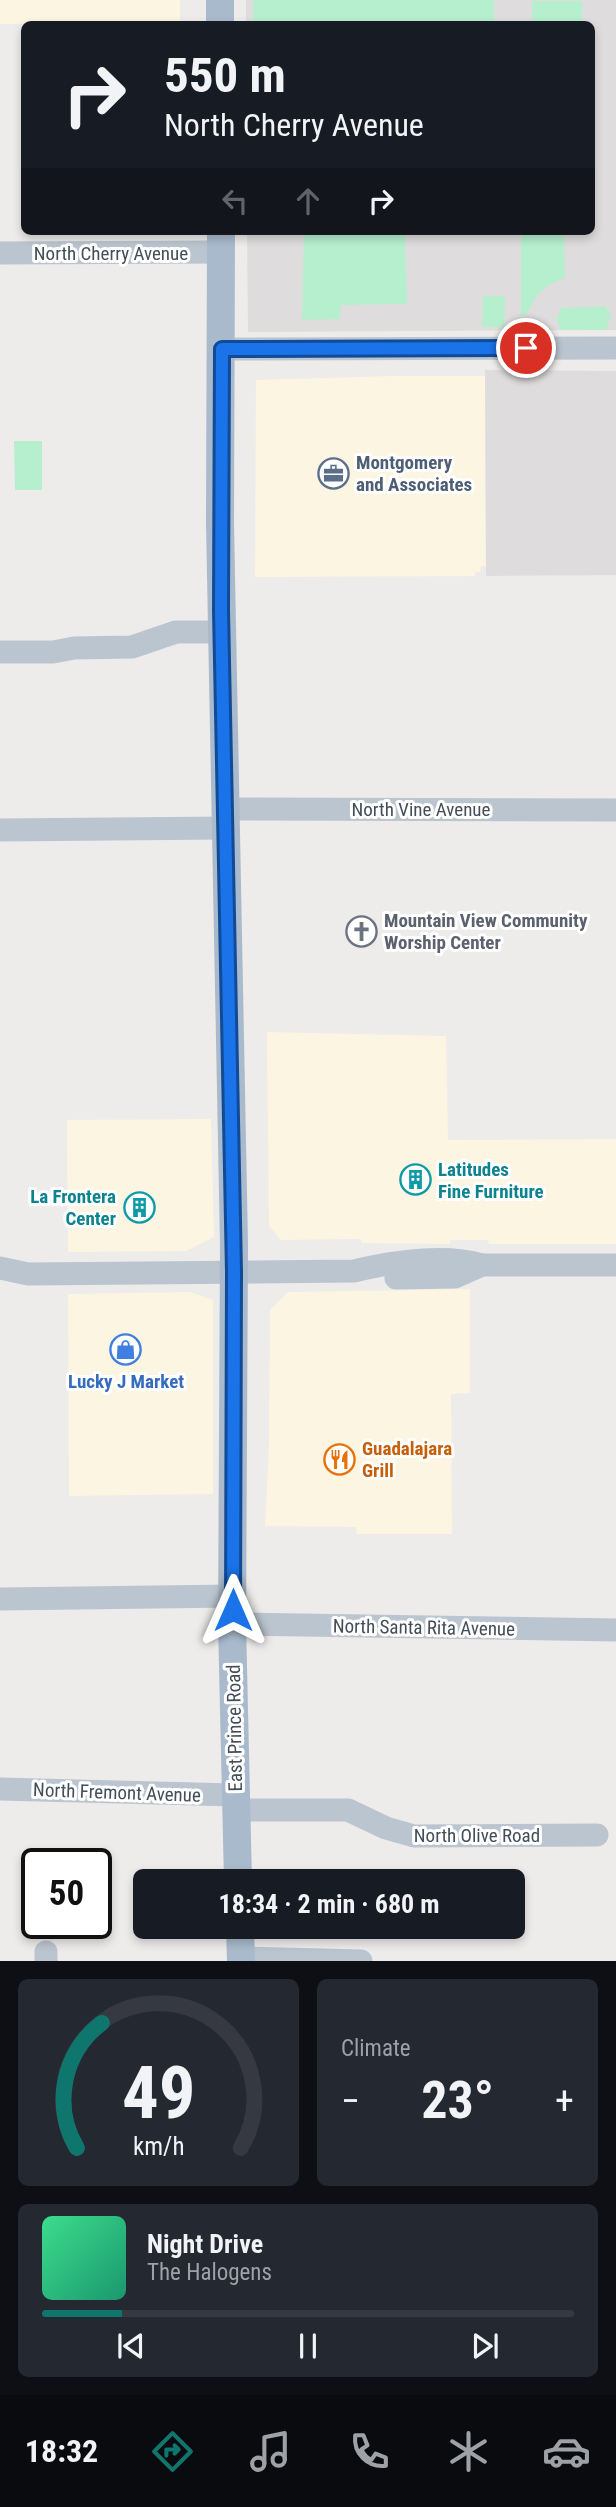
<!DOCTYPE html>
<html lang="en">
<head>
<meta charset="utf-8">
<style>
  :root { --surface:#171b24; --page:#242831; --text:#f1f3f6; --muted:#9ea1a6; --line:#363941; --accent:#0f766e }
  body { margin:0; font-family:"Roboto Condensed",sans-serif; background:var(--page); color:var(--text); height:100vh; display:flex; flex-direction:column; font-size:26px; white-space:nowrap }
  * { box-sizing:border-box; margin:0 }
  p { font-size:23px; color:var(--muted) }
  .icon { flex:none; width:38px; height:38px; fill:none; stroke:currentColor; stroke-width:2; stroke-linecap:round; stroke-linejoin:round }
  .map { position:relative; height:1961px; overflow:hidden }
  .panel { display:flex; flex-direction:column; gap:18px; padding:18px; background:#0d0f14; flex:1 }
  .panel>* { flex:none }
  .top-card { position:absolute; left:21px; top:21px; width:574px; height:214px; border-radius:10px; box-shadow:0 4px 10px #0003; background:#171b24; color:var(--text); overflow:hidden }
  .speed { position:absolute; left:21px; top:1848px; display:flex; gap:14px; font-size:35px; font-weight:700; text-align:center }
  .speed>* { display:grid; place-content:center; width:91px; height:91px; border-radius:50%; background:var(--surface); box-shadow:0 4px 10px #0003; line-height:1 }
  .speed .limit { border:4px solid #111; border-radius:10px; background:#fff; color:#111 }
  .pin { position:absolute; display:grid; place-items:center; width:60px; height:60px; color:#fff; margin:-30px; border:4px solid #fff; border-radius:50%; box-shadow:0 2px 7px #0007 }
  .me { position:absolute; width:77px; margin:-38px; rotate:0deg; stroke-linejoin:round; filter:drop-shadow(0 0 5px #0008) }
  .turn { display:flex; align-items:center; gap:24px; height:147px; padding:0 28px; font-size:32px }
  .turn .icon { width:91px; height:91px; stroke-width:2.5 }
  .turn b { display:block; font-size:49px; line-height:60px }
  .lanes { display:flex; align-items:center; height:66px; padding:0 28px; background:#0003; justify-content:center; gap:35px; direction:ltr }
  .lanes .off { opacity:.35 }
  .big { font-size:52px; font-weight:700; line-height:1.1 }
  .panel .widget { flex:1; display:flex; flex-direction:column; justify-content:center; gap:10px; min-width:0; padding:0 24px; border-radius:10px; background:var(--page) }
  .panel .dial { align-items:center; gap:0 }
  .dial svg { height:182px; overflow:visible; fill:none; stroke:var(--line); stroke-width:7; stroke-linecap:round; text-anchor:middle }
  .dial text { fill:var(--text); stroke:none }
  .song { display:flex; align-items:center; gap:21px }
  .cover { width:84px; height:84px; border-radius:10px; background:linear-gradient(135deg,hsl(150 70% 55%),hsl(160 70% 35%)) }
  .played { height:7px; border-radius:4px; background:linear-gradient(90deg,var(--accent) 15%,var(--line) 15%) }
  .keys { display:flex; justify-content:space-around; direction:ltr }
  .heat { display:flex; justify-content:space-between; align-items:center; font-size:38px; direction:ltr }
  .panel .tiles { flex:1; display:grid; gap:18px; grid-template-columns:1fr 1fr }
  .widget:last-child { grid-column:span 2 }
  .trip { position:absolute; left:133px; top:1869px; width:392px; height:70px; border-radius:10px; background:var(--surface); box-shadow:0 4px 10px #0003; font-weight:700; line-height:70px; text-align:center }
  .menu { display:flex; height:112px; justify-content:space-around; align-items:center; background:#090b0e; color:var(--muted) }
  .menu .icon { width:49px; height:49px }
  .menu .selected { color:var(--accent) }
  .menu b { font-size:32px; color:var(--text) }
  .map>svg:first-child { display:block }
  .commercial { fill:#fcf5e1 }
  .education { fill:#dfdcdd }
  .green { fill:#b6efce }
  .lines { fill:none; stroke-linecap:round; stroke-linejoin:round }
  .minor { stroke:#bbc5cf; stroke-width:23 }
  .major { stroke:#a9bacc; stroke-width:28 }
  .route-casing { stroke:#114b97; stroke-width:18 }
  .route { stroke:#1a73e8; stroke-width:12 }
  .labels { text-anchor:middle; stroke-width:6; stroke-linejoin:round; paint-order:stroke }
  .street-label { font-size:19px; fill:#434e59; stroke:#fff }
  .service-label { font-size:19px; font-weight:bold; fill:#4e5e75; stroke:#fff; text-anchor:start }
  .worship-label { font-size:19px; font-weight:bold; fill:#5b616d; stroke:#fff; text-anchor:start }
  .culture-label { font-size:19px; font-weight:bold; fill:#0d838f; stroke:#fff; text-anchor:start }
  .shop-label { font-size:19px; font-weight:bold; fill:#366cbe; stroke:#fff }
  .food-label { font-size:19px; font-weight:bold; fill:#c56008; stroke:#fff; text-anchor:start }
</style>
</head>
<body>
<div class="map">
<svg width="616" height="1961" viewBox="0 0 616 1961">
  <rect width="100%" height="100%" fill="#eeebeb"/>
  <g class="commercial">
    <rect x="0" y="0" width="180" height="24"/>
    <polygon points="393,376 485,376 486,566 481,566 480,572 475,572 475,576 255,577 256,380"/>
    <polygon points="267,1032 446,1036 448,1140 616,1139 616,1244 489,1244 488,1240 450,1240 450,1244 362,1243 361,1239 281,1240 269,1226"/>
    <polygon points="211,1119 214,1237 186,1251 68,1252 67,1120"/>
    <polygon points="470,1289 470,1393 451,1394 452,1534 357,1534 356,1527 265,1526 269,1447 270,1310 288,1292"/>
    <polygon points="190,1292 213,1300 213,1494 69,1496 68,1294"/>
  </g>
  <g class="education">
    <polygon points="246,0 616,0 616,330 248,332 247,231 592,231 592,24 246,24"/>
    <polygon points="485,370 616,371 616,575 486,576"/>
  </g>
  <g class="green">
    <rect x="253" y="0" width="241" height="24"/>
    <rect x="532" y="1" width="50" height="23"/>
    <polygon points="312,231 405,231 407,304 341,305 340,319 302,320 304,232"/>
    <path d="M521 231H564L565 278C553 283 542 287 535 299 530 307 529 313 521 318Z"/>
    <polygon points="483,296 505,296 504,327 482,327"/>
    <polygon points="605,306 611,315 606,330 560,330 557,319 561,308"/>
    <polygon points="14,441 42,441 42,490 15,490"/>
  </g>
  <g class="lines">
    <g class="minor">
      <polyline points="0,253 221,252"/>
      <polyline points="222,349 616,348"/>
      <polyline points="0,652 53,652 74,648 132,647 176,632 222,632"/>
      <polyline points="225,809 616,810"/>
      <polyline points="0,830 226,828"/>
      <path d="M0 1268 28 1274 354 1271C392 1262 444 1254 482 1265H616"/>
      <polyline points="396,1278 455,1277 482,1265"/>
      <polyline points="0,1599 233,1596"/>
      <polyline points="232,1624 616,1630"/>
      <polyline points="0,1789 235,1795"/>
      <polyline points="235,1810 348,1810 386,1828 414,1836 597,1835"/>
      <polyline points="46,1952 46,1961"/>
      <polyline points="241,1958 361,1961"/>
    </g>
    <g class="major">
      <polyline points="220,0 220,24"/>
      <polyline points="221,231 220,523 234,1245 232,1624 238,1881"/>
      <polyline points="240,1927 241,1961"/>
    </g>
  </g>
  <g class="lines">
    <defs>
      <polyline id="route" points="233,1610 234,1272 221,610 222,349 526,348"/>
    </defs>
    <use href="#route" class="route-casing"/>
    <use href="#route" class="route"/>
  </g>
  <defs>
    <symbol id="office-ring" viewBox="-11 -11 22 22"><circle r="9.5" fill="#fff" stroke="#5c6f8a" stroke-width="1.5"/><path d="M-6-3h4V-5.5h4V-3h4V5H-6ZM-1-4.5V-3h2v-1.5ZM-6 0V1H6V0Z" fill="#5c6f8a"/></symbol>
    <symbol id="church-ring" viewBox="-11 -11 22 22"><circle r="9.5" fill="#fff" stroke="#6b7280" stroke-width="1.5"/><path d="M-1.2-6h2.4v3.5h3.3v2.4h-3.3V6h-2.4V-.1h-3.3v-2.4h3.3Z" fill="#6b7280"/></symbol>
    <symbol id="building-ring" viewBox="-11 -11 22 22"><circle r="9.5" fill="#fff" stroke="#0f9aa8" stroke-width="1.5"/><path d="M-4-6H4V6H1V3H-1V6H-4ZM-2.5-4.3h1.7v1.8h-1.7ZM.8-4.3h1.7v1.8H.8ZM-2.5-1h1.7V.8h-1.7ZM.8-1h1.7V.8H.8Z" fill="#0f9aa8"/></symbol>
    <symbol id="shop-ring" viewBox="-11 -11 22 22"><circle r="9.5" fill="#fff" stroke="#3f7fe0" stroke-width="1.5"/><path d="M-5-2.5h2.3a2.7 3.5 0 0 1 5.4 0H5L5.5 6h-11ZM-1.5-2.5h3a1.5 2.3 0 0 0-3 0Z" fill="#3f7fe0"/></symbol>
    <symbol id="restaurant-ring" viewBox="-11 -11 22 22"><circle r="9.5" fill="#fff" stroke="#e8710a" stroke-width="1.5"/><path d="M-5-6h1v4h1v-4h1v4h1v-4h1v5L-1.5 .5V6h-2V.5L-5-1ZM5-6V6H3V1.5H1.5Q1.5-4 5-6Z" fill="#e8710a"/></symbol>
  </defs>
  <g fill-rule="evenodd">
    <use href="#office-ring" x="316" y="456" width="35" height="35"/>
    <use href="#church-ring" x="344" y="914" width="35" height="35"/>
    <use href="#building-ring" x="398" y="1162" width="35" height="35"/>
    <use href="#building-ring" x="122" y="1190" width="35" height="35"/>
    <use href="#shop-ring" x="108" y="1332" width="35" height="35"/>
    <use href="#restaurant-ring" x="322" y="1442" width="35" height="35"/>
  </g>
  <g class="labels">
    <g class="street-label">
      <text x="111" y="260">North Cherry Avenue</text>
      <text x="421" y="816">North Vine Avenue</text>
      <text transform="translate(424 1627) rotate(1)" y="7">North Santa Rita Avenue</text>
      <text transform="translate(234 1728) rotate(-91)" y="7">East Prince Road</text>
      <text transform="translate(117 1792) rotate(2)" y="7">North Fremont Avenue</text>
      <text x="477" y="1842">North Olive Road</text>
    </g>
    <g class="service-label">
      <text x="356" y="469">Montgomery<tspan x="356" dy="22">and Associates</tspan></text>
    </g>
    <g class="worship-label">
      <text x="384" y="927">Mountain View Community<tspan x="384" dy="22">Worship Center</tspan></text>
    </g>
    <g class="culture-label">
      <text x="438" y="1176">Latitudes<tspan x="438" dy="22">Fine Furniture</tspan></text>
      <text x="116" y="1203" text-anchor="end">La Frontera<tspan x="116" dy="22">Center</tspan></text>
    </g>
    <g class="shop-label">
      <text x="126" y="1388">Lucky J Market</text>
    </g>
    <g class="food-label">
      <text x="362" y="1455">Guadalajara<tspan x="362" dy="22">Grill</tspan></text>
    </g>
  </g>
</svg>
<div class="speed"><div class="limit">50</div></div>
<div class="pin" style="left:526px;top:348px;background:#d93025"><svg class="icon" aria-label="arrive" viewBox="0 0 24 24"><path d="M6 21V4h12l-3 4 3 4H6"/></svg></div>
<svg class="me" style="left:233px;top:1610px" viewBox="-20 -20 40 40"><path d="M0-17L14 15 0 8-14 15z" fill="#1a73e8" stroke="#fff" stroke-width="4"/></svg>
<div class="trip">18:34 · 2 min · 680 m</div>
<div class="top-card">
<div class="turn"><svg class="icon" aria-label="right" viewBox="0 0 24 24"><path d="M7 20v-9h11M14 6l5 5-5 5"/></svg><div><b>550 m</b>North Cherry Avenue</div></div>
<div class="lanes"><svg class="icon off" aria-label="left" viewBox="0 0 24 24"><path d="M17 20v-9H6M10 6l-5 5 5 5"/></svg><svg class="icon off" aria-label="ahead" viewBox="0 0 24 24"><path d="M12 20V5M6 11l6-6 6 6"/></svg><svg class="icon" aria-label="right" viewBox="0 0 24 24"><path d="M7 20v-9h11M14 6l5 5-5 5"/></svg></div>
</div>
</div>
<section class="panel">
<div class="tiles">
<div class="widget dial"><svg viewBox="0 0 100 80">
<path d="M14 69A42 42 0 1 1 86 69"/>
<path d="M14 69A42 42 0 0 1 25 14" stroke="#0f766e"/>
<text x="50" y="56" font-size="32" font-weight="700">49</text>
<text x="50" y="72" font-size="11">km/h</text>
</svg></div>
<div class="widget"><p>Climate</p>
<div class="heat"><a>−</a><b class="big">23°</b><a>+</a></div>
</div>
<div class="widget">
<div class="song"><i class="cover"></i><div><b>Night Drive</b><p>The Halogens</p></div></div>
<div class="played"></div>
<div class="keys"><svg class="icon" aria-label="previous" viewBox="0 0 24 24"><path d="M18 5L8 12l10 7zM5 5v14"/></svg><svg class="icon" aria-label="pause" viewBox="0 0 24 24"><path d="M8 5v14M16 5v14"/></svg><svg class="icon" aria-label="next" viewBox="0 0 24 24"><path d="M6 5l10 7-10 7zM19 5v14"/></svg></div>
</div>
</div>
</section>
<nav class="menu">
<b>18:32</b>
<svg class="icon selected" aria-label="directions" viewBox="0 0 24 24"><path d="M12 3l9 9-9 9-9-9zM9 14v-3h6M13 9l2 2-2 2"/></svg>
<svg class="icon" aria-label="music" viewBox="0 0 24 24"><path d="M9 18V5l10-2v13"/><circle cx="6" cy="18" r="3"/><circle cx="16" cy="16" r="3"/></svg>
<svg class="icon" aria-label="phone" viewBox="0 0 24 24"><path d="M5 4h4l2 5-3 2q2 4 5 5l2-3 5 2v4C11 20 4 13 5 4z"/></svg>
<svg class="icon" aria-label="climate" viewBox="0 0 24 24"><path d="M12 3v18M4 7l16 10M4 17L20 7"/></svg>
<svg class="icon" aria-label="car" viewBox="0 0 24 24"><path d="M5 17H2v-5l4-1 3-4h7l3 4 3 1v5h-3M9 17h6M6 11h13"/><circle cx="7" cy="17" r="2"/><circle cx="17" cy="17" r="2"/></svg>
</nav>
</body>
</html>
